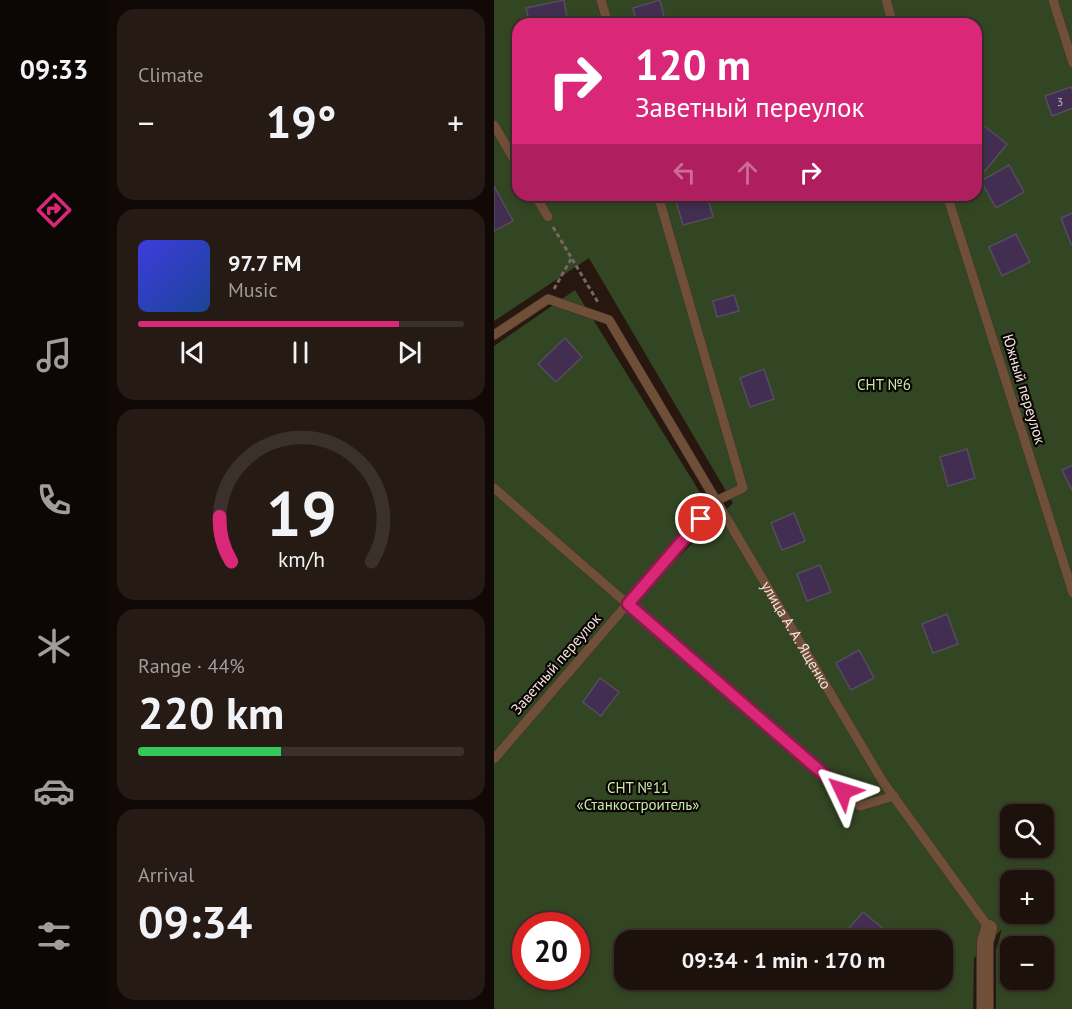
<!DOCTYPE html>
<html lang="en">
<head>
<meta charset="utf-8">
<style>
  :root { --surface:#1d110b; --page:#251a14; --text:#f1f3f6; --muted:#a09d9d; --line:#3b312c; --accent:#db2777 }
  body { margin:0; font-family:"PT Sans",sans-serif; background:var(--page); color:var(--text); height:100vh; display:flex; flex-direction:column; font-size:22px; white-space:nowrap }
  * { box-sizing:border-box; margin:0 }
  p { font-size:20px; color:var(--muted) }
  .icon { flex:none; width:33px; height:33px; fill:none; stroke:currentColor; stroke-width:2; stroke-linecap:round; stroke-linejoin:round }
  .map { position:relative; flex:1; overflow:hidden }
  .sheet { display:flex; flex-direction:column; gap:9px; padding:9px; background:#100906; width:386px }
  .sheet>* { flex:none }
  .banner { position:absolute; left:18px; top:18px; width:470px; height:183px; border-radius:18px; box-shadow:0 3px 9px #0003,0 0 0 2px var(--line); background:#db2777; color:#fff; overflow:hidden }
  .fabs { position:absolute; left:506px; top:804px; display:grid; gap:12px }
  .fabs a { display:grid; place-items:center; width:54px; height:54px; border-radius:12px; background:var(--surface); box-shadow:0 3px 9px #0003,0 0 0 2px var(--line); font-size:30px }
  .speed { position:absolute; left:18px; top:912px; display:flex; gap:12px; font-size:30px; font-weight:700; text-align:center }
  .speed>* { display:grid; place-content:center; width:78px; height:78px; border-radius:50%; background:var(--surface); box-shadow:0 3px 9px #0003,0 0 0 2px var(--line); line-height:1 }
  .speed .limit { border:9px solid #d22; background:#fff; color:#111 }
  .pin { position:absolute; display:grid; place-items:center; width:51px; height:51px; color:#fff; margin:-26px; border:3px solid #fff; border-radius:50%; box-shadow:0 2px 6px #0007 }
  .me { position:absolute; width:66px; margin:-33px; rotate:311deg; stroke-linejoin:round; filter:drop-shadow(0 0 4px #0008) }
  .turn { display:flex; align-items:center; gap:21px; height:126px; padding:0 24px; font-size:27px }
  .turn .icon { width:78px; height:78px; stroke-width:2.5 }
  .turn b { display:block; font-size:42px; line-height:51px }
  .lanes { display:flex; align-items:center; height:57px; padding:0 24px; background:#0003; justify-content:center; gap:30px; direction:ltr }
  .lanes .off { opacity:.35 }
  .big { font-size:45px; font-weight:800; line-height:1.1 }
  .sheet .card { flex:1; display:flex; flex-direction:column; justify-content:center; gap:9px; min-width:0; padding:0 21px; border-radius:18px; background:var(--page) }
  .sheet .dial { align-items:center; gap:0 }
  .dial svg { height:156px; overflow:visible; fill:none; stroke:var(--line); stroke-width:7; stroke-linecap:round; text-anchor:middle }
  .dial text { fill:var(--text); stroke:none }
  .song { display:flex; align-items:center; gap:18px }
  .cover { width:72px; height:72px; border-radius:9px; background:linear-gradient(135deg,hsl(240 70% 55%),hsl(220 70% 35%)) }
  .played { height:6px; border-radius:3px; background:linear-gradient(90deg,var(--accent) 80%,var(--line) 80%) }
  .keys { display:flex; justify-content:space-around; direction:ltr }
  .heat { display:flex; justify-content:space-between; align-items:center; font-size:33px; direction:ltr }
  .charge { height:9px; border-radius:4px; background:linear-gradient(90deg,#34c759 44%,var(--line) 0) }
  .trip { position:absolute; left:120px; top:930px; width:339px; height:60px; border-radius:18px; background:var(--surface); box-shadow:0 3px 9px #0003,0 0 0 2px var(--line); font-weight:800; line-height:60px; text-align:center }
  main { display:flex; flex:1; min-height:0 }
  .dock { display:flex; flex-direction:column; width:108px; justify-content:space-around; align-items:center; background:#0c0704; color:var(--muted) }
  .dock .icon { width:42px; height:42px }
  .dock .on { color:var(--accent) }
  .dock b { font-size:27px; color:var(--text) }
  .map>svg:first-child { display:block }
  .green { fill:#334623; fill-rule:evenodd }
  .building { fill:#422e51; stroke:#564c5e; stroke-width:1.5 }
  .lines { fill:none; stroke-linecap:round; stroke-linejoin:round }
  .service-casing { stroke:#43342c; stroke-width:10 }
  .minor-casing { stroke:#43342c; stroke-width:18 }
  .path { stroke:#766760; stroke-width:3; stroke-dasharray:4.5 3; stroke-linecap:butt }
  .service { stroke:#704f39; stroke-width:9 }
  .minor { stroke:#704f39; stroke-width:16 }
  .route-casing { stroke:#8e194d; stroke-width:15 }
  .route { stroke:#db2777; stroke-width:10 }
  .labels { text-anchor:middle; stroke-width:4.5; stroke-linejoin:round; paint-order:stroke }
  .number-label { font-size:12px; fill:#c5b7bc }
  .park-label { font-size:15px; fill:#c7ebaa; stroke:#0b0503 }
  .street-label { font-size:15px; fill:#f1e5df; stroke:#0b0503 }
</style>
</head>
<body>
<main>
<nav class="dock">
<b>09:33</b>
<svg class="icon on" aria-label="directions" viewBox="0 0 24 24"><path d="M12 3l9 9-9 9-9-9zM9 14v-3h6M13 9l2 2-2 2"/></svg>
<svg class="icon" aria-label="music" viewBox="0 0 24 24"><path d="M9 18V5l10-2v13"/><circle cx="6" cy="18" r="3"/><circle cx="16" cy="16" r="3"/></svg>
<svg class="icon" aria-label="phone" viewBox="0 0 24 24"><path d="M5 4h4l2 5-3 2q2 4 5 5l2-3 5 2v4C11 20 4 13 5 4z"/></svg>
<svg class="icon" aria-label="climate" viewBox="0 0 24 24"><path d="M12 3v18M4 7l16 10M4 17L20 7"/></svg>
<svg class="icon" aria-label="car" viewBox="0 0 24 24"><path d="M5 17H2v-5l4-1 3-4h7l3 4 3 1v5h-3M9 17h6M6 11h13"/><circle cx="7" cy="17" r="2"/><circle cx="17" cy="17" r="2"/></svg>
<svg class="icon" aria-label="filters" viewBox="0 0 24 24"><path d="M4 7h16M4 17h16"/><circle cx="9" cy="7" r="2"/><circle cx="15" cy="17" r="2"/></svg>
</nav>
<section class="sheet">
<div class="card"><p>Climate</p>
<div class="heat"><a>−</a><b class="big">19°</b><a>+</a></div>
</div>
<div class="card">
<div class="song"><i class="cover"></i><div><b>97.7 FM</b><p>Music</p></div></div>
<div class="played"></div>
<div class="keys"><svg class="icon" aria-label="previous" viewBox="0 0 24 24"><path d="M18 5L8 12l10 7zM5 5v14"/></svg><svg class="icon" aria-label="pause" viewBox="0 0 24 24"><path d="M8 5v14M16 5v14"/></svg><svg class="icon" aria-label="next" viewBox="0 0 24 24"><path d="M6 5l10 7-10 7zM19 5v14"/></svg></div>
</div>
<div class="card dial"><svg viewBox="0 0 100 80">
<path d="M14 69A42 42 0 1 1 86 69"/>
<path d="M14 69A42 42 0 0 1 8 46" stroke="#db2777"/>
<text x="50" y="56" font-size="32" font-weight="700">19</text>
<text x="50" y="72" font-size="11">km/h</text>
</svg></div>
<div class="card"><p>Range · 44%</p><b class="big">220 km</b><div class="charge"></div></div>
<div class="card"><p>Arrival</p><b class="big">09:34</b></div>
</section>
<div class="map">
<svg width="579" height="1009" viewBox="0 0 579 1009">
  <rect width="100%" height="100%" fill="#27170f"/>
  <path class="green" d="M0 0H578V1009H502V950L508 929 480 958 479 1009H0V346L81 290 210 499 143 598 239 503 95 258 0 321ZM24 24H482V195H24ZM516 814H549V848H516ZM516 880H549V914H516ZM32 926H82V976H32ZM130 940H448V980H130ZM516 946H549V980H516Z"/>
  <g class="building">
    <polygon points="70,0 73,18 36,24 32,8"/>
    <polygon points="166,0 171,21 162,24 143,24 139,8"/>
    <polygon points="577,87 579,92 579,108 558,116 551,96"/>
    <polygon points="489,125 513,144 491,171 482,163 482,133"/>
    <polygon points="515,165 530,192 502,208 487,181"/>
    <polygon points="0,186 19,221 0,231"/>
    <polygon points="200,195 213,195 219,217 189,225 182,201"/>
    <polygon points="579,213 579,243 577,244 567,218"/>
    <polygon points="522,234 536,262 508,276 495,247"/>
    <polygon points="240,295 245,311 223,317 219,301"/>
    <polygon points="71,338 88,357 62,382 44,364"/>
    <polygon points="270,369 280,399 256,407 246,378"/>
    <polygon points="473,449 481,478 454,486 446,457"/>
    <polygon points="579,465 579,492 568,470"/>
    <polygon points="300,513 311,541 288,550 277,523"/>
    <polygon points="326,565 337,592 313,601 303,574"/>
    <polygon points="453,614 464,644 439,653 428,624"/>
    <polygon points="365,650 380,678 357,690 342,663"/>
    <polygon points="106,678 125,692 107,716 89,702"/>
    <polygon points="369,912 392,931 384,940 345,940"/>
  </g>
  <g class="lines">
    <defs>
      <g id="service">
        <polyline points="107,0 114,24"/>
        <polyline points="392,0 399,24"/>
        <polyline points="559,0 579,63"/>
        <polyline points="0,125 24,166"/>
        <polyline points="41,195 54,217"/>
        <polyline points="453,195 579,593"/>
        <path id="s1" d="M0 335 54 299 115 320 389 782 495 928"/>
        <polyline points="0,488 366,806 400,796"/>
        <polyline points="0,759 222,501 249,488 164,195"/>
      </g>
      <polyline id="minor" points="491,1009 491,942 495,928"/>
    </defs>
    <use href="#service" class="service-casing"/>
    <use href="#minor" class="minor-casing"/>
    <g class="path">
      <polyline points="59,227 105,304"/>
      <polyline points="60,289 77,259"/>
    </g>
    <use href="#service" class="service"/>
    <use href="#minor" class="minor"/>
  </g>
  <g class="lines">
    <defs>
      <polyline id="route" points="207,519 134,604 349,791"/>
    </defs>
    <use href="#route" class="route-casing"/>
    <use href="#route" class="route"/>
  </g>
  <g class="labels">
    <g class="number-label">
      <text x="566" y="106">3</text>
    </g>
    <g class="park-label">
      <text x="390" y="390">СНТ №6</text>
      <text x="144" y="793">СНТ №11<tspan x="144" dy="17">«Станкостроитель»</tspan></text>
    </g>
    <g class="street-label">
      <text transform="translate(530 389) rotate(73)" y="5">Южный переулок</text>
      <text dy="5" stroke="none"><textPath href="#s1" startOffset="496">улица А. А. Ященко</textPath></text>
      <text transform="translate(62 664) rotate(-49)" y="5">Заветный переулок</text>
    </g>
  </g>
</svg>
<div class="fabs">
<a><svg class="icon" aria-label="search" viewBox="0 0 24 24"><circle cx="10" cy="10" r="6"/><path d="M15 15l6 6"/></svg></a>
<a>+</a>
<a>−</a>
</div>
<div class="speed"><div class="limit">20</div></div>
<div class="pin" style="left:207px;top:519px;background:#d93025"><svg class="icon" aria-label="arrive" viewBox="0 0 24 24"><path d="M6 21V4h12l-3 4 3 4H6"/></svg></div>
<svg class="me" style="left:349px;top:791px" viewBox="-20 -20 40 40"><path d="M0-17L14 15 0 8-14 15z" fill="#db2777" stroke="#fff" stroke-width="4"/></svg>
<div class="trip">09:34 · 1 min · 170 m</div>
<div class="banner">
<div class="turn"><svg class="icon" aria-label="right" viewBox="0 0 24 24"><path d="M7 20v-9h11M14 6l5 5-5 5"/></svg><div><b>120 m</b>Заветный переулок</div></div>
<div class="lanes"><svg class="icon off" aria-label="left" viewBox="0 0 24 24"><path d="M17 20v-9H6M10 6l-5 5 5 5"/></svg><svg class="icon off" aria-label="ahead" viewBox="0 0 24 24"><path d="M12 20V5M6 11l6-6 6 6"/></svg><svg class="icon" aria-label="right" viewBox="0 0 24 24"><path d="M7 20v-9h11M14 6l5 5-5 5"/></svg></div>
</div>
</div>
</main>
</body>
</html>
